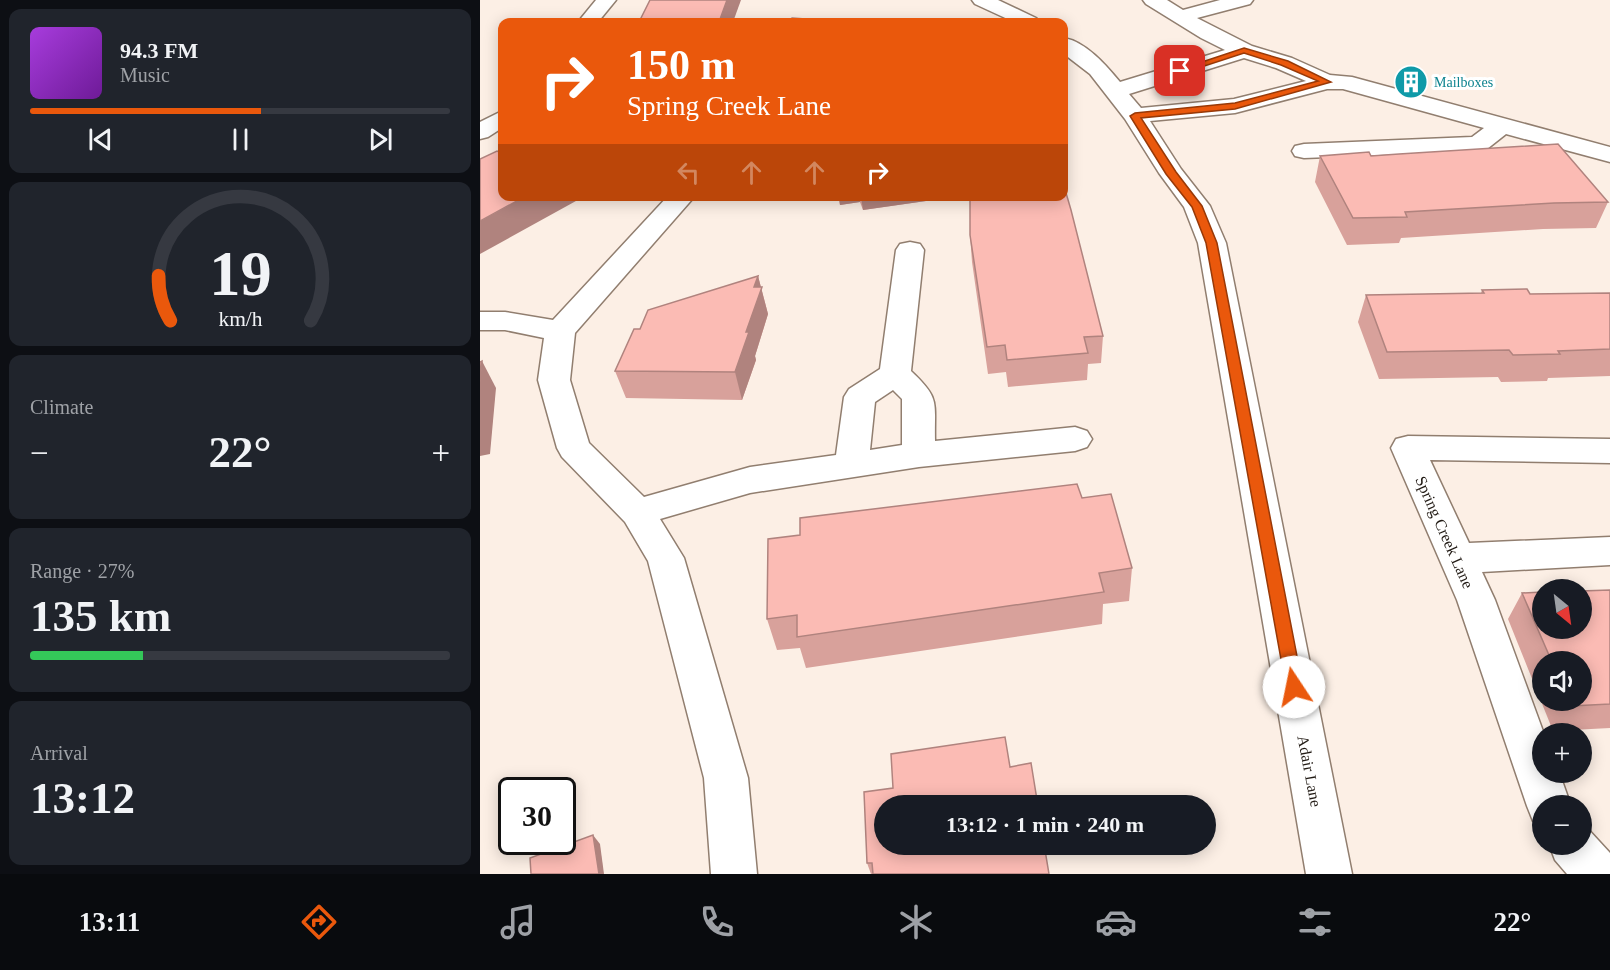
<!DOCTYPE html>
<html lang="en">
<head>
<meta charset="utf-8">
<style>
  :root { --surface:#171b24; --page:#20242c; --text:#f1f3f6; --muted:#9ea1a6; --line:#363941; --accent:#ea580c }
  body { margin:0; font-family:"Times New Roman",serif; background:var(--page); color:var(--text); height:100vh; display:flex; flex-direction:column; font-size:22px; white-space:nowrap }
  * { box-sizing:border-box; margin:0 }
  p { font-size:20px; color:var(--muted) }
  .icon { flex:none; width:33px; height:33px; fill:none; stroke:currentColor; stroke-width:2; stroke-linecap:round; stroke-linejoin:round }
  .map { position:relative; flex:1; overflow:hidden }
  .side { display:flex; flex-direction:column; gap:9px; padding:9px; background:#0d0f14; width:480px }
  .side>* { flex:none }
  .guide { position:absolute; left:18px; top:18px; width:570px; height:183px; border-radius:12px; box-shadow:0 3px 15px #0003; background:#ea580c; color:#fff; overflow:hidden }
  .needle { width:39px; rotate:151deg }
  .tools { position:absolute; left:1052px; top:579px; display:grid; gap:12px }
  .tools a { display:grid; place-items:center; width:60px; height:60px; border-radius:50%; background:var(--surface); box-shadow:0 3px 15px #0003; font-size:30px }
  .speed { position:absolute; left:18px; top:777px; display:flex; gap:12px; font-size:30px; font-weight:700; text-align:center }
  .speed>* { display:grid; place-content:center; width:78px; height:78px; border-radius:50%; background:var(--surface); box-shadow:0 3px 15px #0003; line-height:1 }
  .speed .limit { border:3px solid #111; border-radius:9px; background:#fff; color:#111 }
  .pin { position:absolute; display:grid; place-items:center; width:51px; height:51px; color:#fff; margin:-26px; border-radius:12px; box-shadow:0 3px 9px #0006 }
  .me { position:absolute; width:66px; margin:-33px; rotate:349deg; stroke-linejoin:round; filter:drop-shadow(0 0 4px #0008) }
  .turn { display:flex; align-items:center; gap:21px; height:126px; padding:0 30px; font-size:27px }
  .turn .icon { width:78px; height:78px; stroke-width:2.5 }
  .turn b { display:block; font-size:42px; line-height:51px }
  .lanes { display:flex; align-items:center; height:57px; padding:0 30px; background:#0003; justify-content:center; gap:30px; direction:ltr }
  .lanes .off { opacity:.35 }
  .big { font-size:45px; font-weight:700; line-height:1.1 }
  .side .card { flex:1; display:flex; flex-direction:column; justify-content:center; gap:9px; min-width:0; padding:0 21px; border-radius:12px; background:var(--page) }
  .side .dial { align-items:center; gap:0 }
  .dial svg { height:156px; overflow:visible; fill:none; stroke:var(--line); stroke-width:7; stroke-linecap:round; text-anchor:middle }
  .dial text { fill:var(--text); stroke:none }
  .song { display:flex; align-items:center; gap:18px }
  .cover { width:72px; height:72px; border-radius:9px; background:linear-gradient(135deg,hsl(280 70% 55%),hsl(280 70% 35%)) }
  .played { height:6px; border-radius:3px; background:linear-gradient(90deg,var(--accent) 55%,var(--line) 55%) }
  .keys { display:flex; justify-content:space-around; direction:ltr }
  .heat { display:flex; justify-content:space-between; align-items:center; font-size:33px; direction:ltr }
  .charge { height:9px; border-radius:4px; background:linear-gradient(90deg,#34c759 27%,var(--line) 0) }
  .trip { position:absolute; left:394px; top:795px; width:342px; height:60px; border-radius:30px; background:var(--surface); box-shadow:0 3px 15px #0003; font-weight:700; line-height:60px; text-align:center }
  .tabs { display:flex; height:96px; justify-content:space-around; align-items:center; background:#090b0e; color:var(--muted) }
  .tabs .icon { width:42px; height:42px }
  .tabs .on { color:var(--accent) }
  .tabs b { font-size:27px; color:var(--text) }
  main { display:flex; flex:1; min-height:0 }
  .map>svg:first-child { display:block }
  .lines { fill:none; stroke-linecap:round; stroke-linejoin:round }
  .minor-casing { stroke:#917e6f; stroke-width:3 }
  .minor { fill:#fff; fill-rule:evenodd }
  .wall { fill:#d8a19b; fill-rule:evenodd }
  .shaded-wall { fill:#b0837e }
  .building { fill:#fbbbb4; stroke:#b0837e; stroke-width:1.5 }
  .route { fill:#ea580c; stroke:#983908; stroke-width:1.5 }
  .labels { text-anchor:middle; stroke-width:6; stroke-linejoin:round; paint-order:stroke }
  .far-culture-label { font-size:14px; fill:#0d838f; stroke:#fff; text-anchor:start }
  .street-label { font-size:16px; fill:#221b15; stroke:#fff }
</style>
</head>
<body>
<main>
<section class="side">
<div class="card">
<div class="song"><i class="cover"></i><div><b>94.3 FM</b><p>Music</p></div></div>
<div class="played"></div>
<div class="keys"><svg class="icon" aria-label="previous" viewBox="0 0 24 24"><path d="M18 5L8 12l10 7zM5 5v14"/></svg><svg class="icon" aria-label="pause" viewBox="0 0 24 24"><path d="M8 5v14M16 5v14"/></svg><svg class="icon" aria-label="next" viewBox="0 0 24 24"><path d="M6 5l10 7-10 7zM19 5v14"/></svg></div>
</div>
<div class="card dial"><svg viewBox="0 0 100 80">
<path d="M14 69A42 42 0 1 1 86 69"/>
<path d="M14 69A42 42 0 0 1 8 46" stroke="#ea580c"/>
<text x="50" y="56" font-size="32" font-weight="700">19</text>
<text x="50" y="72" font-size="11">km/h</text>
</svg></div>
<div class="card"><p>Climate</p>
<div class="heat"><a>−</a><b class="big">22°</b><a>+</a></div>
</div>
<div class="card"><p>Range · 27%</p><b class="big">135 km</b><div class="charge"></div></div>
<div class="card"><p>Arrival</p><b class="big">13:12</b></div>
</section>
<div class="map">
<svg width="1130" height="874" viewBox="0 0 1130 874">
  <rect width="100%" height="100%" fill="#fcefe5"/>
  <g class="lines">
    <defs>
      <g id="minor">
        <polygon points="116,0 136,0 118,22 98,22"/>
        <polygon points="492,0 518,0 556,18 559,22 534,22 495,4"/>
        <path d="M663 0H687L703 10 740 0H773L770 4 717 18 772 46 812 58 850 75 872 77 1130 147V162L1026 134 1007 149 998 151 824 158 815 156 812 151 815 146 824 144 992 137 1004 128 863 89H847L755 113 670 121 701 169 730 206 746 243 872 874H826L718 243 704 207 679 173 645 119 610 74 584 54V38C606 42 626 65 640 82L745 50 721 38 666 4ZM764 58 796 68 826 81 754 99 661 108 649 94Z"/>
        <polygon points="22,111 22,128 8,137 0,139 0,122"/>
        <path d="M188 196H215L95 333 90 380 109 443 164 497 270 467 356 455 364 397 369 389 400 369 416 250 420 244 430 242 440 244 444 250 431 371C461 399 454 402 455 441L595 427 607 431 612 439 607 447 595 451 439 467 270 493 180 519 204 558 268 778 277 874H231L224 778 168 561 145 522 82 457 77 448 58 380 64 338 25 330H0V312H25L73 320ZM413 390 422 399V445L390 450 395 402Z"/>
        <polygon points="928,436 1130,439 1130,463 950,460 989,543 1130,537 1130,565 1002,572 1015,600 1064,734 1062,734 1062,772 1079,772 1091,806 1062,806 1062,825 1053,821 1047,806 977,600 911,448 916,439"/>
        <polygon points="1101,826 1107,828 1130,853 1130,874 1087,874 1075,860 1069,844 1101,844"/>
      </g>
    </defs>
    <use href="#minor" class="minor-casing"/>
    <use href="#minor" class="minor"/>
  </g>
  <g class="wall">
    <polygon points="840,156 891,156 1128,202 1116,228 1063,229 921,238 919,243 867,245 835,182"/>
    <polygon points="358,196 481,196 383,210 380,202 360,205"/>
    <polygon points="490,235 623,336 621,363 608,364 607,380 528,387 526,372 508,374 492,262"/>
    <polygon points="278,276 288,314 275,356 276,360 262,400 146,398 135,371 160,329"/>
    <polygon points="1002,290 1050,294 1130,293 1130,376 1068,378 1067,381 1021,382 1018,377 899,379 878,322 886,295 1001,293"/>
    <polygon points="602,498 652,568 649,601 623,604 622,624 326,668 320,648 297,650 287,619"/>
    <path d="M1130 590V728L1073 731 1028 619 1042 593ZM1062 662H1101V700H1062Z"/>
    <polygon points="530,767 569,874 391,874 387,863 413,788"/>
  </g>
  <g class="shaded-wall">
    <polygon points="247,0 261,0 253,22 239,22"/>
    <polygon points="584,148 586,148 585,173 584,174"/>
    <polygon points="46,196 105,196 0,254 0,221"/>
    <polygon points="359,196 379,196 380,202 360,205"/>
    <polygon points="381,196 481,196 383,210"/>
    <polygon points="278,276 288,314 275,356 276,360 262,400 255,372 266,332 274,287"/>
    <polygon points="2,361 16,388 10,454 0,456 0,382"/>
    <polygon points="113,835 120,844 124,874 119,874"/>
  </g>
  <g class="building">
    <polygon points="170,0 247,0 239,22 159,22"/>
    <polygon points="312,18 367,22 309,22"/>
    <polygon points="1078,144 1128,202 1074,203 925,212 927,217 873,218 840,156 889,152 891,156 919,154"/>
    <polygon points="22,150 22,196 46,196 0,221 0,159 17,151 19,152"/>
    <polygon points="584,186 591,210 623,336 604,337 608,353 527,360 525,345 507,347 490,235 490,196 584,196"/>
    <polygon points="278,276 274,287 282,287 266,332 269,332 255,372 135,371 154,329 160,329 168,310"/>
    <polygon points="1047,289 1050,294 1130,293 1130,349 1078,351 1080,354 1033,355 1029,350 907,352 886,295 1004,293 1002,290"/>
    <polygon points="2,361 0,382 0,362"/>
    <polygon points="597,484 602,498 631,494 652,568 619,573 624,592 317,637 317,615 287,619 288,539 320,535 320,518"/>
    <polygon points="1130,590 1130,704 1091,706 1089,700 1101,700 1101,662 1072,662 1042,593 1062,592 1062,628 1101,628 1101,591"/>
    <polygon points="525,737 530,767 551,763 558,806 405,806 405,844 564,844 569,874 393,874 392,863 387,863 384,792 413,788 411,754"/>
    <polygon points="113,835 119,874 51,874 50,858"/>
  </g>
  <polygon class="route" points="764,48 808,61 851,82 755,109 661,118 696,172 722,206 737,243 823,687 820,692 814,694 808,692 806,687 726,243 712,207 686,174 650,116 655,113 755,103 838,81 801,65 764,53 703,73 695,71"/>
  <defs>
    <symbol id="building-disc" viewBox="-11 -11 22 22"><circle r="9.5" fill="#0f9aa8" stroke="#fff"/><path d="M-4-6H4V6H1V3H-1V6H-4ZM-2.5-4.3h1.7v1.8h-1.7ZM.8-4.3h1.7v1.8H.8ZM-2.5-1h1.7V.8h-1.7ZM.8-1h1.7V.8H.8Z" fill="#fff"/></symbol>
  </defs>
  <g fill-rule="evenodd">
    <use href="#building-disc" x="912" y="63" width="38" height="38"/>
  </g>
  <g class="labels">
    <g class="far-culture-label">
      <text x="954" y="87">Mailboxes</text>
    </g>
    <g class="street-label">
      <text transform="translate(965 532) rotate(66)" y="6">Spring Creek Lane</text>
      <text transform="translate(830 771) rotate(79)" y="6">Adair Lane</text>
    </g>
  </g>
</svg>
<div class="tools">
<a><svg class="needle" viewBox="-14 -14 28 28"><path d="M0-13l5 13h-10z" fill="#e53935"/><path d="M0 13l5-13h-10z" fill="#9ea1a6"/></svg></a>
<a><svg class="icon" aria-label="sound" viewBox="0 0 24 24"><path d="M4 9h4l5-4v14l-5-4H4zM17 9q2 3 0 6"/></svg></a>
<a>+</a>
<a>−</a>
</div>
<div class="speed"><div class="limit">30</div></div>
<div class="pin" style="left:700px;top:71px;background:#d93025"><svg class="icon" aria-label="arrive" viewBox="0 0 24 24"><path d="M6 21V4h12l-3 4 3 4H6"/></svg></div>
<svg class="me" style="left:814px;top:687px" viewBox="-20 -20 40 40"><circle r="19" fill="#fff"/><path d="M0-13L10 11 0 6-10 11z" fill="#ea580c"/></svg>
<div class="trip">13:12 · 1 min · 240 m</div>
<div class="guide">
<div class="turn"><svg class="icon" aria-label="right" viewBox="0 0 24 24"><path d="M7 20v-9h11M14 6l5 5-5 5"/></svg><div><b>150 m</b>Spring Creek Lane</div></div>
<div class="lanes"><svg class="icon off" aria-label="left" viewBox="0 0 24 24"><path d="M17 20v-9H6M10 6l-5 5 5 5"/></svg><svg class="icon off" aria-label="ahead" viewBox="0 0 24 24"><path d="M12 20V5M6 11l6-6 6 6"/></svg><svg class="icon off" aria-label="ahead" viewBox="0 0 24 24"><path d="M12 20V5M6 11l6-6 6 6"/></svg><svg class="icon" aria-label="right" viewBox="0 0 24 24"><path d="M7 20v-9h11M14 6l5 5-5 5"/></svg></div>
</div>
</div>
</main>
<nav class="tabs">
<b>13:11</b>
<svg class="icon on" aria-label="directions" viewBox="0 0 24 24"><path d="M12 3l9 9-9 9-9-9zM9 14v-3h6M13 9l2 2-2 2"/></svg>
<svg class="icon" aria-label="music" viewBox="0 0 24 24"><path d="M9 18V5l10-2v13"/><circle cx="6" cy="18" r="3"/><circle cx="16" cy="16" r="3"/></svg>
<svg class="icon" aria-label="phone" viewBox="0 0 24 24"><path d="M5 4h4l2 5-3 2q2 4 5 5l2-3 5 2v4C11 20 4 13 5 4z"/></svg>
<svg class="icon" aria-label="climate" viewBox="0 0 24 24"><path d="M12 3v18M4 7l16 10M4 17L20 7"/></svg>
<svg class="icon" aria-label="car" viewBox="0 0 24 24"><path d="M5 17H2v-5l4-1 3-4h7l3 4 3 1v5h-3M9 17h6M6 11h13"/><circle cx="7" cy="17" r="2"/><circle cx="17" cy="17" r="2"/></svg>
<svg class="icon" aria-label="filters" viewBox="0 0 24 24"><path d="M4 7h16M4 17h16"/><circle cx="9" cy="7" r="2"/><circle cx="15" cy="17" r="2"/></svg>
<b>22°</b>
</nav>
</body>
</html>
